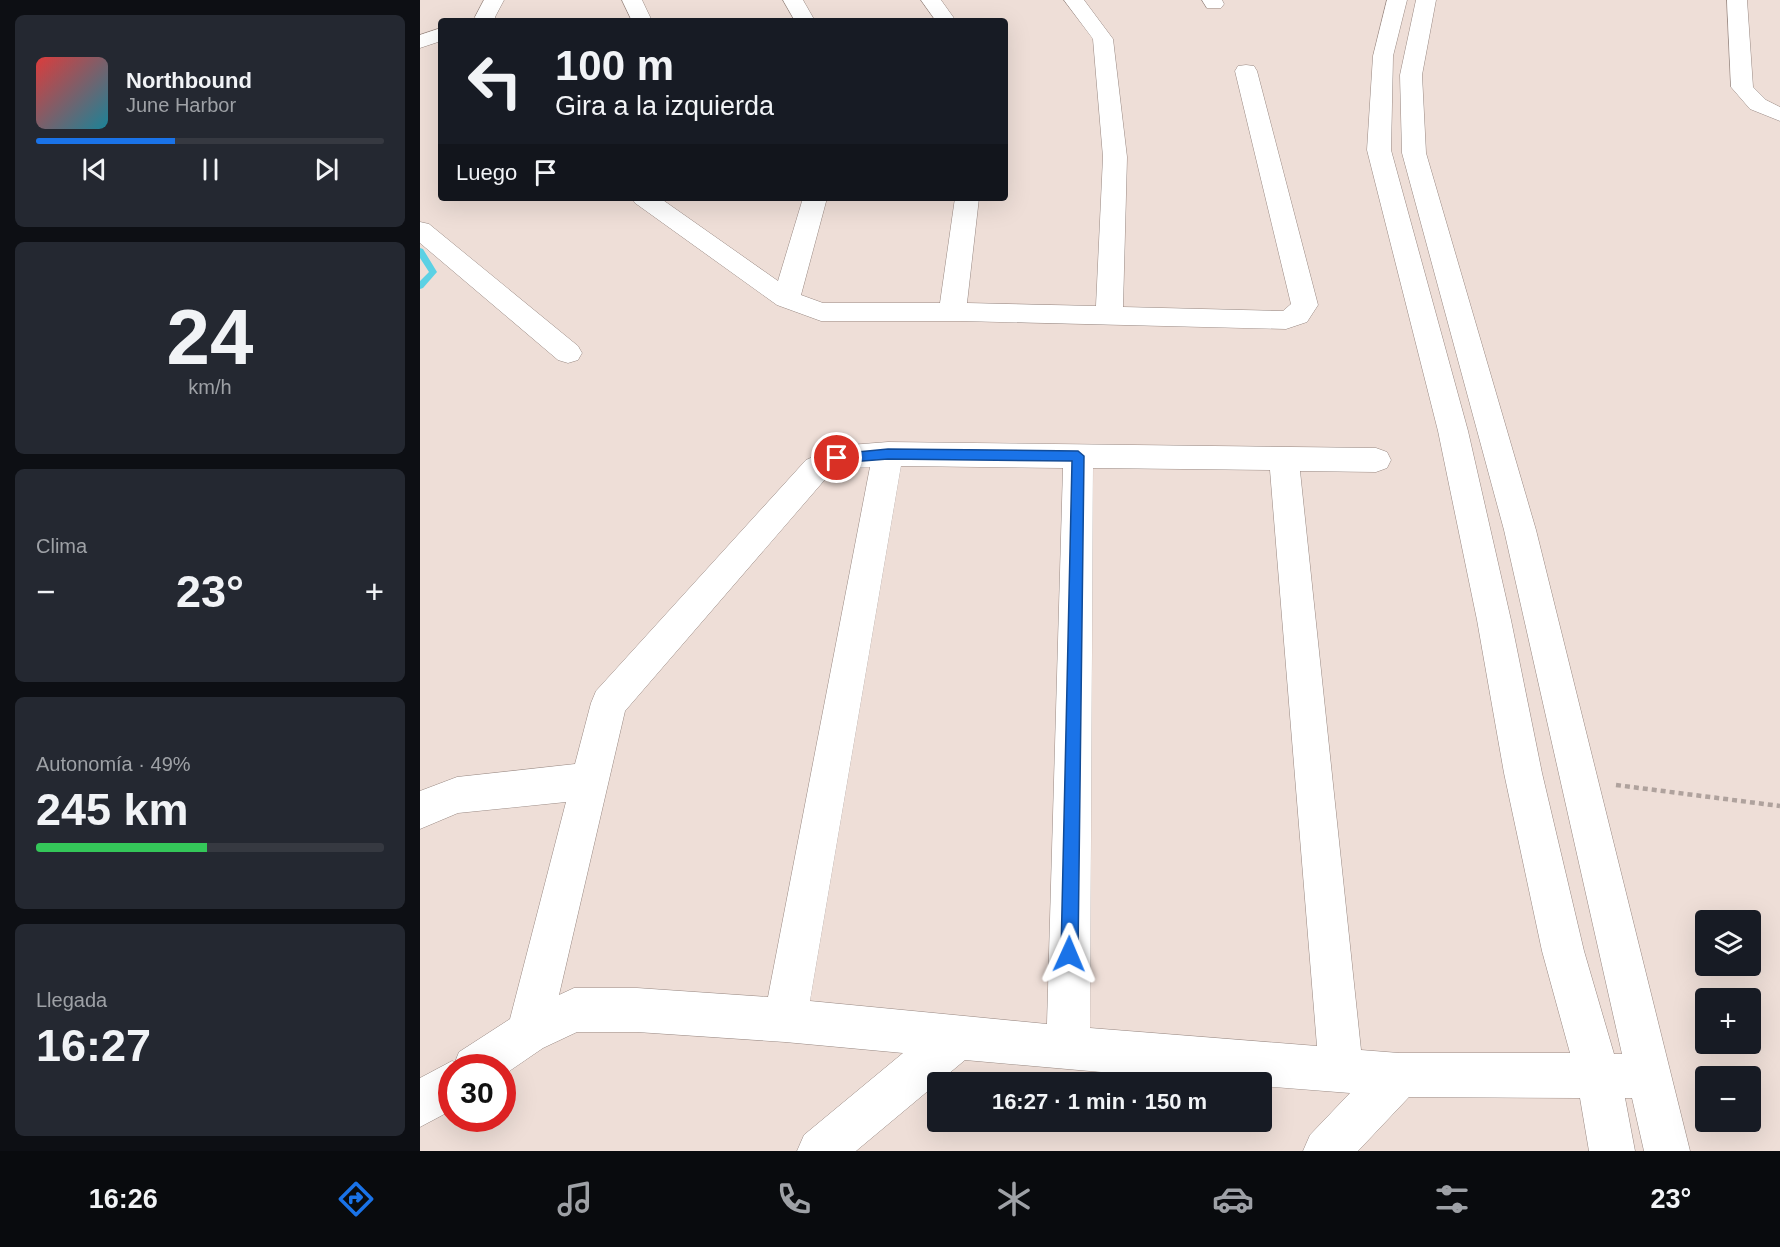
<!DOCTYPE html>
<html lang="es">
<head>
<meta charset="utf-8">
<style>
  :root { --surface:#171b24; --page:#242831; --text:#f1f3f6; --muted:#9ea1a6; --line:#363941; --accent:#1a73e8 }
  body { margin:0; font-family:Helvetica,sans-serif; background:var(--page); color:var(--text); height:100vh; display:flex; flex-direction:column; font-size:22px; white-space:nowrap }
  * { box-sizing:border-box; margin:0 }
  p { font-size:20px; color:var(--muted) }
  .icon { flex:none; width:33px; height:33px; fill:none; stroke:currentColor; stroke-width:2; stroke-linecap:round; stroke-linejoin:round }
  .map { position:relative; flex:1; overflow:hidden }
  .side { display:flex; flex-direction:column; gap:15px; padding:15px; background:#0d0f14; width:420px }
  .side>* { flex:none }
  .top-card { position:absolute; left:18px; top:18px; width:570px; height:183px; border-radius:6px; box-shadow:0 6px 24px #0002; background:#171b24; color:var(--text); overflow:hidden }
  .fabs { position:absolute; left:1275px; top:910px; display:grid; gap:12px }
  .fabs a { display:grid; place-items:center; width:66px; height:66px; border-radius:6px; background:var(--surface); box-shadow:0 6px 24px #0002; font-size:30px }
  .speed { position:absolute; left:18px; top:1054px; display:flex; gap:12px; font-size:30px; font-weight:700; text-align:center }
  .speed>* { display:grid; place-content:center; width:78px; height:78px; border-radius:50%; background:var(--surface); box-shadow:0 6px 24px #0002; line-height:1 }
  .speed .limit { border:9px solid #d22; background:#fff; color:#111 }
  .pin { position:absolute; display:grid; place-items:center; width:51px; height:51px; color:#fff; margin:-26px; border:3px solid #fff; border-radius:50%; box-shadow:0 2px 6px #0007 }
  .me { position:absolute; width:66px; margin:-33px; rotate:1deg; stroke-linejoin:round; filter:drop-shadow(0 0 4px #0008) }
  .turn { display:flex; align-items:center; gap:21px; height:126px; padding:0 18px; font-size:27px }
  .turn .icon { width:78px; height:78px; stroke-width:2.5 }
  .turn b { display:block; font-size:42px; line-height:51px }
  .then { display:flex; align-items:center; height:57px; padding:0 18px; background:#0003; gap:12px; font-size:22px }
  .big { font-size:45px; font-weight:600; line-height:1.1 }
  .side .tile { flex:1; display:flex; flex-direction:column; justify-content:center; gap:9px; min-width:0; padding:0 21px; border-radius:9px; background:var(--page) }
  .side .dial { align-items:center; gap:0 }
  .dial b { font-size:78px; line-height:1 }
  .song { display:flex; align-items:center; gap:18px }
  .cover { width:72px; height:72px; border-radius:9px; background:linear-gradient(135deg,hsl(0 70% 55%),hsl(190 70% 35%)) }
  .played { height:6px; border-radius:3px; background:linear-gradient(90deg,var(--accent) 40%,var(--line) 40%) }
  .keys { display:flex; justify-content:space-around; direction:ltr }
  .heat { display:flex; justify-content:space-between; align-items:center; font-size:33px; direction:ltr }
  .charge { height:9px; border-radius:4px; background:linear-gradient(90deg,#34c759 49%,var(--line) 0) }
  .trip { position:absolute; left:507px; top:1072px; width:345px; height:60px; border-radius:6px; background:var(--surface); box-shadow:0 6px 24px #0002; font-weight:600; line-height:60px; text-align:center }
  .tabs { display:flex; height:96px; justify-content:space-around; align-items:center; background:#090b0e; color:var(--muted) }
  .tabs .icon { width:42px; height:42px }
  .tabs .current { color:var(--accent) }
  .tabs b { font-size:27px; color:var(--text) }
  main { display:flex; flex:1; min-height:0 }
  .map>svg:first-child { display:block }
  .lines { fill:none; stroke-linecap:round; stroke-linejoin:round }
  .stream { fill:#5bd1e4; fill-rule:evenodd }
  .street-casing { stroke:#988882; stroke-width:1 }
  .path { stroke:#afa29d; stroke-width:4.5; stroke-dasharray:5 4; stroke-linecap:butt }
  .street { fill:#fff; fill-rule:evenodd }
  .route { fill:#1a73e8; stroke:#114b97; stroke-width:1.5 }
</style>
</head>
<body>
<main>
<section class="side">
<div class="tile">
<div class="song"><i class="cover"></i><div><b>Northbound</b><p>June Harbor</p></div></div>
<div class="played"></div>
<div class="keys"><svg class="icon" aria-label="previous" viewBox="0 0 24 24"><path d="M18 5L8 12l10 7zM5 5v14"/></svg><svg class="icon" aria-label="pause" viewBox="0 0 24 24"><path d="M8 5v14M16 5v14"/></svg><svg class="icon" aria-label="next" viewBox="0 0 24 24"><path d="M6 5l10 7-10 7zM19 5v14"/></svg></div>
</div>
<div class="tile dial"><b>24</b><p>km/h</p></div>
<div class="tile"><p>Clima</p>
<div class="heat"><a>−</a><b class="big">23°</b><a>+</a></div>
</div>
<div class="tile"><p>Autonomía · 49%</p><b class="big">245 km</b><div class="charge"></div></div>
<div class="tile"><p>Llegada</p><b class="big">16:27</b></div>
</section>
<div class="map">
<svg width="1360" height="1151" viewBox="0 0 1360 1151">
  <rect width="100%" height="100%" fill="#eeded7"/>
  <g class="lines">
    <polygon class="stream" points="0,248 3,249 17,272 3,288 0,289 0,281 9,272 0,258"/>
    <defs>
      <g id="street">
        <polygon points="64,0 84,0 75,17 76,21 56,21 55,17"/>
        <polygon points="202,0 222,0 232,21 212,21"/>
        <polygon points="363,0 383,0 395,21 375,21"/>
        <polygon points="501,0 521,0 536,21 516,21"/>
        <polygon points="644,0 664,0 693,39 707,157 703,307 863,311 871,304 815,71 818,66 826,65 834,66 837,71 898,305 887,322 866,329 541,321 401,321 357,305 215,203 212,198 240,198 358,281 383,198 407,198 381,295 403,303 520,303 535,198 559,198 547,303 676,306 683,157 673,39"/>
        <polygon points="782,0 802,0 804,4 801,8 787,8"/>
        <path d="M967 0H987L973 56 971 150 1048 431 1091 620 1122 773 1164 951 1194 1054H1202L1084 530 982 153 980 75 996 0H1016L1002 75 1006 153 1116 530 1270 1151H1224L1212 1098H1205L1215 1151H1169L1160 1098 989 1097 938 1151H883L890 1135 930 1093 842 1086V1083H806L545 1060 436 1151H377L384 1135 483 1053 365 1042 217 1032H157L123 1048 82 1076V1068H32V1110L0 1127V1078L32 1061 35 1062 39 1052 90 1019 146 802 38 813 0 829V791L37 777 155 764 171 703 176 691 386 460 417 446 468 442 956 448 967 452 971 460 967 468 956 472 880 471 941 1050 979 1053H1150L1122 951 1084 773 1057 620 1018 431 947 150 953 56ZM481 466 643 468 627 1024 390 1001ZM450 467 348 997 217 988H154L139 995 205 711 408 476 422 469ZM673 468 850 470 897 1046 670 1028Z"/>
        <polygon points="1307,0 1327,0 1333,87 1346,100 1360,107 1360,121 1330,109 1311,87"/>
        <polygon points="21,28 21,41 0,48 0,35"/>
        <polygon points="0,222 9,224 158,346 162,353 158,360 148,363 138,360 0,243"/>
      </g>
    </defs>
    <use href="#street" class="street-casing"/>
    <polyline class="path" points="1196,785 1360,806"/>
    <use href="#street" class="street"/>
  </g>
  <polygon class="route" points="468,449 658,451 664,456 658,954 655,960 649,962 643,960 641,954 652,461 468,459 417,463 411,458 417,454"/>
</svg>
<div class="fabs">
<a><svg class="icon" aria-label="layers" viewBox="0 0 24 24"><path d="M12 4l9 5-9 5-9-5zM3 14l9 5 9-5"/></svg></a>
<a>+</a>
<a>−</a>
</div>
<div class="speed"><div class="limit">30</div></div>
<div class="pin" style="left:417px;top:458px;background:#d93025"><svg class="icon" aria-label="arrive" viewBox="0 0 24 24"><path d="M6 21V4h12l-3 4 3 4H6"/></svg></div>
<svg class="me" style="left:649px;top:954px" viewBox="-20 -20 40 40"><path d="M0-17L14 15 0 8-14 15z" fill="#1a73e8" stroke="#fff" stroke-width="4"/></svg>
<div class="trip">16:27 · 1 min · 150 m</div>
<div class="top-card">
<div class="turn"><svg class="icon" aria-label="left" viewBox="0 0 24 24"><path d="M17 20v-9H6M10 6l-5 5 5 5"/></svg><div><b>100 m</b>Gira a la izquierda</div></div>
<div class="then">Luego<svg class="icon" aria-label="arrive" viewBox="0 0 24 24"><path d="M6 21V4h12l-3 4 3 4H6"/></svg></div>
</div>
</div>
</main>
<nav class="tabs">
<b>16:26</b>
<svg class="icon current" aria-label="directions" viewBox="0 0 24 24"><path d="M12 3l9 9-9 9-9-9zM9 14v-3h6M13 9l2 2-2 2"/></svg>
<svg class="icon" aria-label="music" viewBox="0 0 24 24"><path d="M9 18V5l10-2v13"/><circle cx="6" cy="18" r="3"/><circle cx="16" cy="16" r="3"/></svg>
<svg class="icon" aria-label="phone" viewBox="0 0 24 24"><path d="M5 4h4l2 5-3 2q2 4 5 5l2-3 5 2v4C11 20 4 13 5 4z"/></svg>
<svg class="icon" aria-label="climate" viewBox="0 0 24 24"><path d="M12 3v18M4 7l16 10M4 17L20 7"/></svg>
<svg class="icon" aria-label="car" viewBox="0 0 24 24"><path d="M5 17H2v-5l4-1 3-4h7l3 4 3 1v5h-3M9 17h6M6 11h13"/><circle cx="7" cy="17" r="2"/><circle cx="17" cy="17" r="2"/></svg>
<svg class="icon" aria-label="filters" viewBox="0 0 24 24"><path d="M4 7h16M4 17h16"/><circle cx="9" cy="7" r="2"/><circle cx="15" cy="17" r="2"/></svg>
<b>23°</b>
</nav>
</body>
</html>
